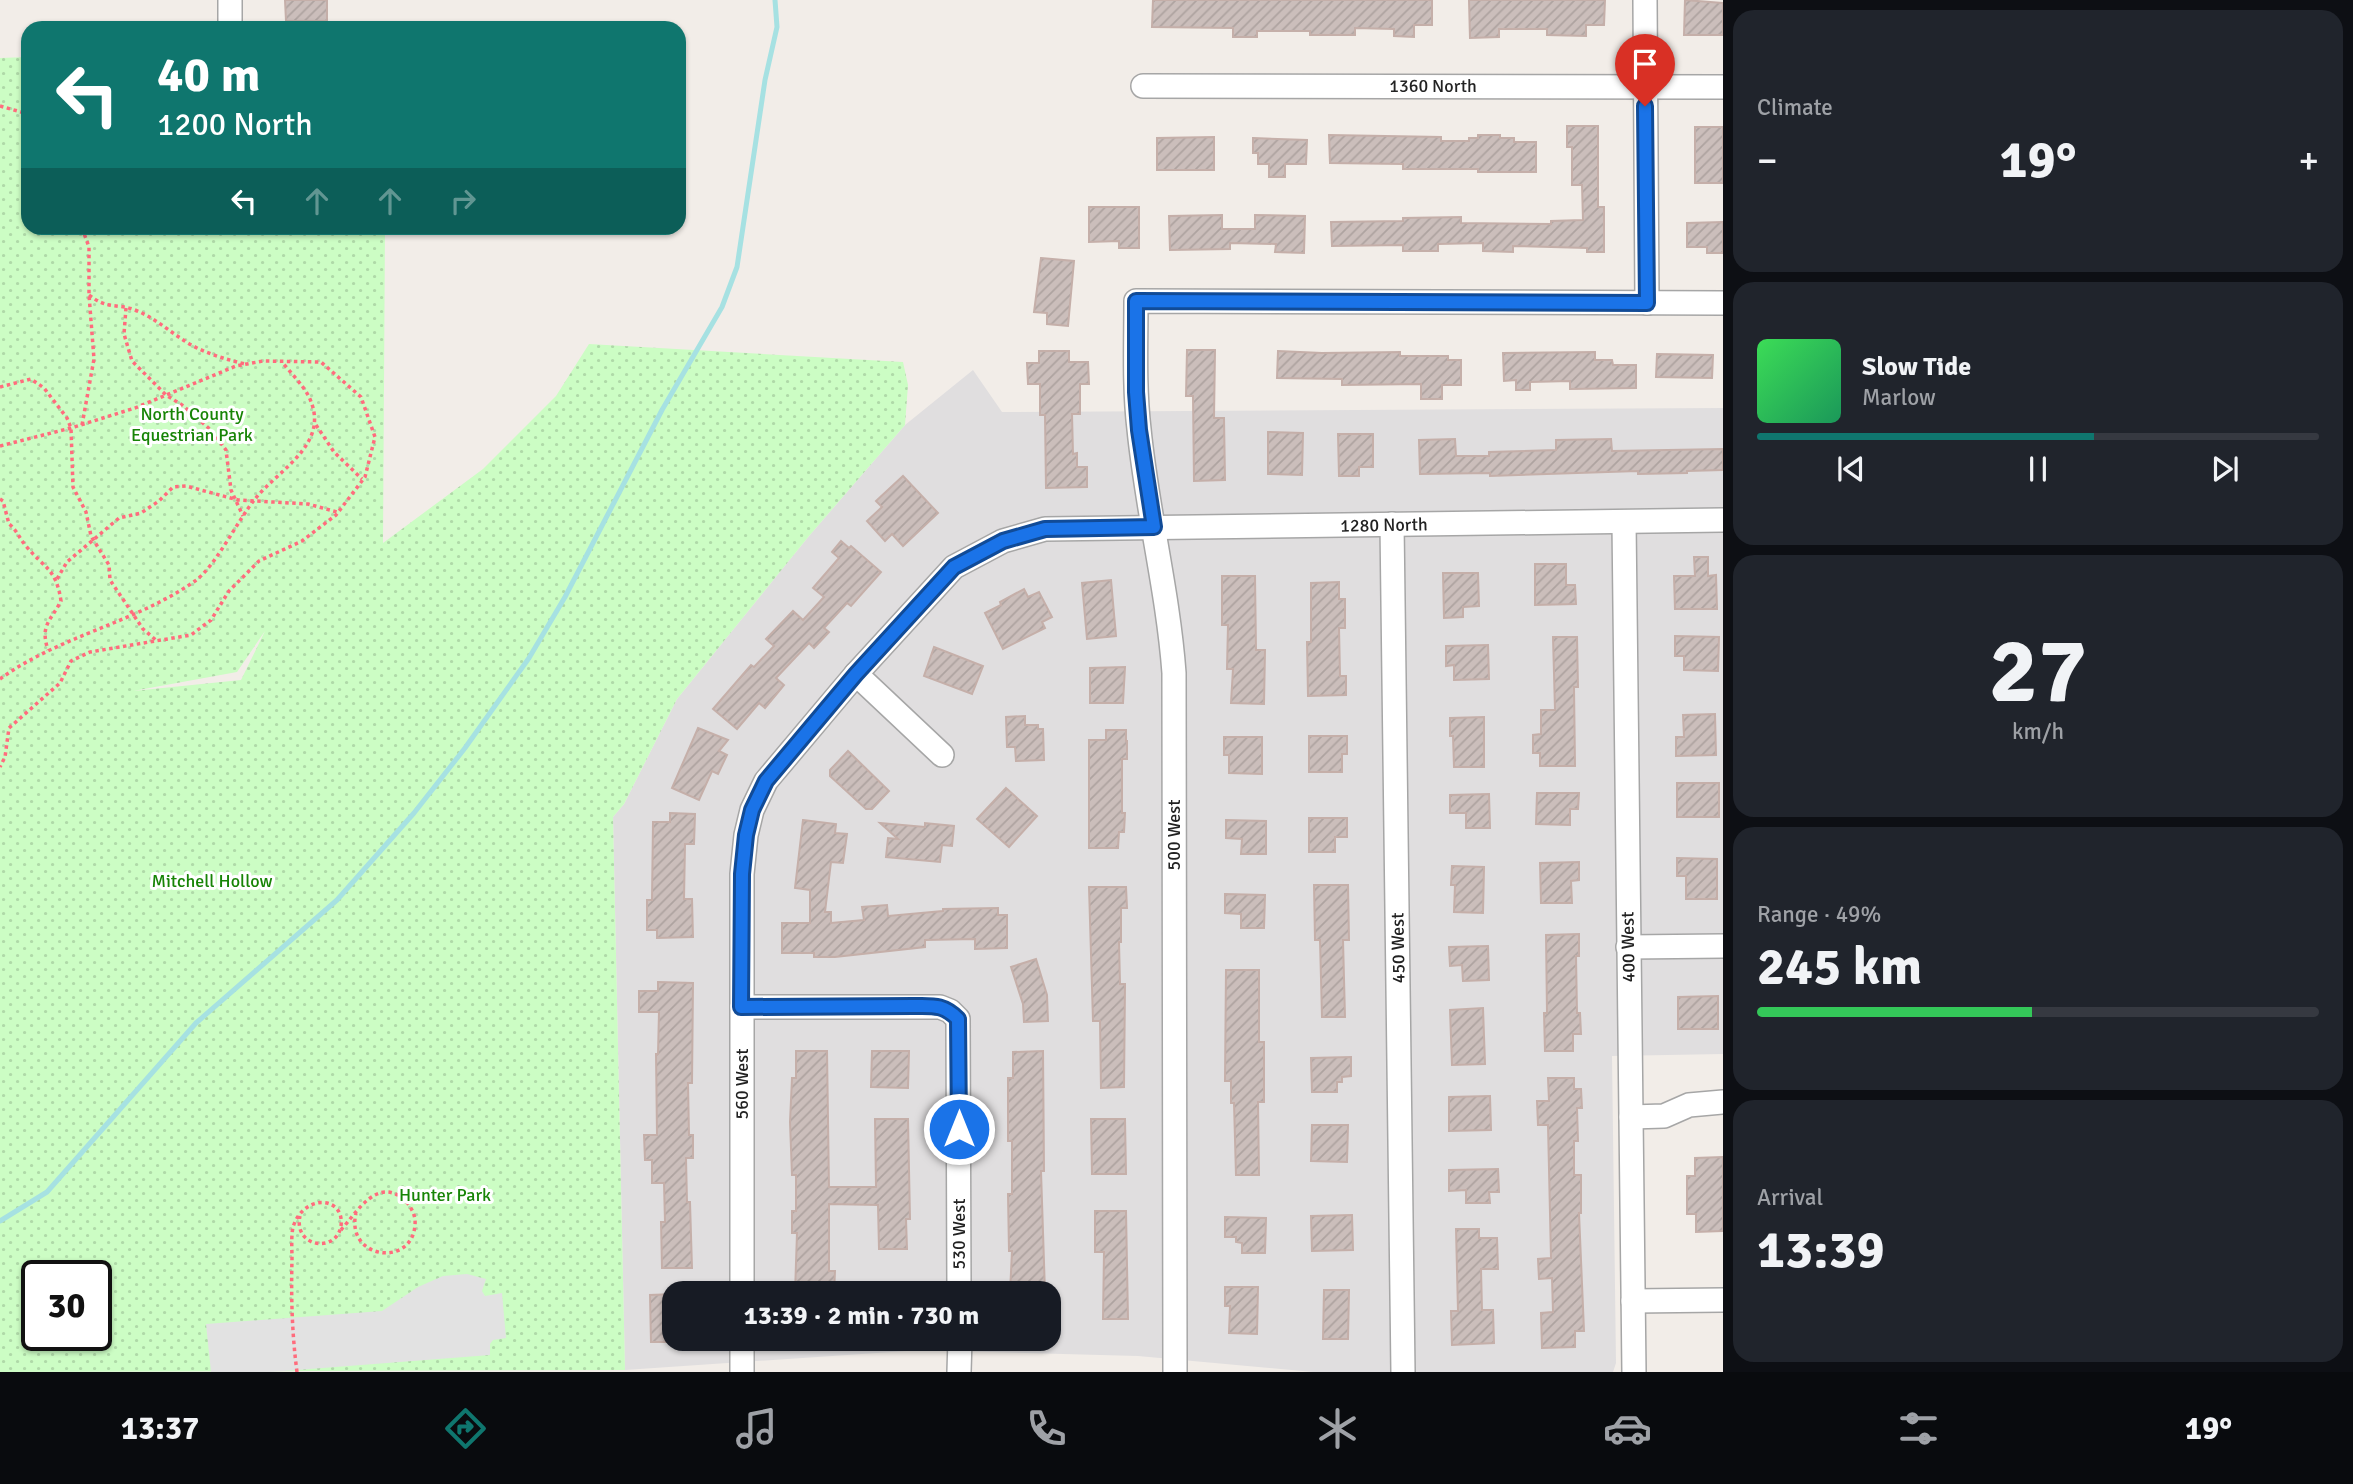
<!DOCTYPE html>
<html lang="en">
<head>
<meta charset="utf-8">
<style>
  :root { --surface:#171b24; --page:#20242c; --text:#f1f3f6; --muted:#9ea1a6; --line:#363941; --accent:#0f766e }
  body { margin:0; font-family:Signika,sans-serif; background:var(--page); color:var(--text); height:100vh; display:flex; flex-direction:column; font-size:26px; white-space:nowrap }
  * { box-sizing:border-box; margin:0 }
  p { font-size:23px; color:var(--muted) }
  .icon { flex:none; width:38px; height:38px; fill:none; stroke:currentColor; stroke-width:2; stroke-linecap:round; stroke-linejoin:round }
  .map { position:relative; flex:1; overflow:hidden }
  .side { display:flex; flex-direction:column; gap:10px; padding:10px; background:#0d0f14; width:630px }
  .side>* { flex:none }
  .hud { position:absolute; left:21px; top:21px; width:665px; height:214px; border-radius:21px; box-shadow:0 2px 5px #0004; background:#0f766e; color:#fff; overflow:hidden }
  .speed { position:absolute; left:21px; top:1260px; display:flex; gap:14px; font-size:35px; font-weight:700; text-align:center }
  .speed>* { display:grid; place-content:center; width:91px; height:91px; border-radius:50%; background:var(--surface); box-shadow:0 2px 5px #0004; line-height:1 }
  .speed .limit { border:4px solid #111; border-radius:10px; background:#fff; color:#111 }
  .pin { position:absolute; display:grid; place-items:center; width:60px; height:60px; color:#fff; margin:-72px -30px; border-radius:50% 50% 50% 0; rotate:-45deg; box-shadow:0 0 7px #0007 }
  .pin .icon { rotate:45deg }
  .me { position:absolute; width:77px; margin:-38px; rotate:0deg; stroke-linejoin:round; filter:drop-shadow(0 0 5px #0008) }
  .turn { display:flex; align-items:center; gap:24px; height:147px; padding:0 21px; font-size:32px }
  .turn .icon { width:91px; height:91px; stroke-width:2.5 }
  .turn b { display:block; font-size:49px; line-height:60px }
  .lanes { display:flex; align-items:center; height:66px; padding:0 21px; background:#0003; justify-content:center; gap:35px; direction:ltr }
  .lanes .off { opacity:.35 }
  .big { font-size:52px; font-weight:800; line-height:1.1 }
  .side .widget { flex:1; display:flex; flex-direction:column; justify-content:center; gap:10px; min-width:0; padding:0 24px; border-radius:21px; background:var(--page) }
  .side .dial { align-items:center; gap:0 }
  .dial b { font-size:91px; line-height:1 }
  .song { display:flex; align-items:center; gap:21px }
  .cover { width:84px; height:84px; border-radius:10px; background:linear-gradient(135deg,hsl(130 70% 55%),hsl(150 70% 35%)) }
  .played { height:7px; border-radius:4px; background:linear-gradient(90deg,var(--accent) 60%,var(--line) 60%) }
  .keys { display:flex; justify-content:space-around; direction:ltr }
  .heat { display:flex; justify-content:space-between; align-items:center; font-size:38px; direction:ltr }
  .charge { height:10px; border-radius:5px; background:linear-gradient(90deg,#34c759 49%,var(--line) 0) }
  .trip { position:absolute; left:662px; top:1281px; width:399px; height:70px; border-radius:21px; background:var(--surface); box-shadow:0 2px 5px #0004; font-weight:800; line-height:70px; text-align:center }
  .dock { display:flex; height:112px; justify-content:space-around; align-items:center; background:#090b0e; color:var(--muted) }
  .dock .icon { width:49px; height:49px }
  .dock .current { color:var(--accent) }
  .dock b { font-size:32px; color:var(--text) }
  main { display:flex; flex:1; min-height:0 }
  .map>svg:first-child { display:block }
  .residential { fill:#e0dedf; fill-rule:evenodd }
  .park { fill:url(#park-dots); fill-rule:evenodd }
  .parking { fill:#e2e2e2 }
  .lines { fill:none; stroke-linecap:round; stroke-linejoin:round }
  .stream { stroke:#a6e1e2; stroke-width:5 }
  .building { fill:url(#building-hatch); stroke:#c5afa9; stroke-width:2 }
  .minor-casing { stroke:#a6a6a6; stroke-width:26 }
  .path { stroke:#ff6c7d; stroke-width:3.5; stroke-dasharray:3.5 3.5; stroke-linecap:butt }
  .minor { stroke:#fff; stroke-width:23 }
  .route-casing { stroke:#114b97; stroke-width:18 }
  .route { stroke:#1a73e8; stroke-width:12 }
  .labels { text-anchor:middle; stroke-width:6; stroke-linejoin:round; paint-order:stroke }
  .street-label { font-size:18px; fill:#222; stroke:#fff }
  .park-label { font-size:18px; fill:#178406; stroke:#fff }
</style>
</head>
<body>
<main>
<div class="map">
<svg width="1723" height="1372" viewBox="0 0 1723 1372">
  <defs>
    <pattern id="park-dots" width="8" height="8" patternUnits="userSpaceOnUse" patternTransform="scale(1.75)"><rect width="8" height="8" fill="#ccfdc4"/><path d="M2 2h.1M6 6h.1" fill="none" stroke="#afd9a8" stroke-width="1.8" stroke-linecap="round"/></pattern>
    <pattern id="building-hatch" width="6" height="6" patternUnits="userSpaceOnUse" patternTransform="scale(1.75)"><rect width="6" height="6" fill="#cbbebb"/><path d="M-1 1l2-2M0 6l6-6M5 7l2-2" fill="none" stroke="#aea3a0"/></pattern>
  </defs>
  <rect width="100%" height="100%" fill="#f2ede8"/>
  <path class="residential" d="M973 370 1002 412 1723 408V1054L1612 1056 1616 1363 1613 1372H1313L1138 1356 921 1350 625 1370 613 817 624 804 677 699 809 536 905 425ZM674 1293H1048V1339H674Z"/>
  <path class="park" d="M28 57V228H385L383 543 483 469 556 396 589 344 903 362 908 385 905 425 809 536 677 699 624 804 613 817 625 1370 0 1372V58ZM265 631 241 680 133 691 237 672ZM37 1276H96V1335H37Z"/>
  <polygon class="parking" points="467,1274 486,1279 482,1291 485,1296 502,1293 506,1338 493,1340 490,1344 490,1355 271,1372 211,1372 206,1324 382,1311 418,1287 443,1276"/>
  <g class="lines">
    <polyline class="stream" points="0,1221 47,1192 196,1023 337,900 414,813 465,748 529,658 565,597 662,410 722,307 737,267 765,80 777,27 775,0"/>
  </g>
  <g class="building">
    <polygon points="285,0 327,0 327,21 286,21"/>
    <polygon points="1153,0 1432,0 1432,25 1414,25 1414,37 1394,36 1394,29 1355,28 1355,35 1310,35 1310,31 1257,31 1257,37 1233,37 1233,28 1152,27"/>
    <polygon points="1469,0 1605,0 1604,25 1586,25 1586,36 1547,35 1547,29 1499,29 1499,37 1470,38"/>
    <polygon points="1685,0 1723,3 1723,35 1684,35"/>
    <polygon points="1567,126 1598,126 1598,207 1604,207 1604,252 1587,252 1587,248 1513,246 1513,252 1483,251 1483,243 1438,244 1438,251 1403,251 1403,245 1332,246 1331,222 1403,221 1403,218 1461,217 1461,223 1551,224 1551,221 1583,220 1582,185 1572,185 1572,147 1567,147"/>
    <rect x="1695" y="127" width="28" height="56"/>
    <polygon points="1329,135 1441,137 1441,141 1469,141 1469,138 1478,138 1478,135 1500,135 1500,138 1514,138 1514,142 1536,142 1536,172 1478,172 1478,169 1403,169 1403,164 1330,163"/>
    <polygon points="1214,137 1214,170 1157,170 1157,138"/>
    <polygon points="1253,138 1307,140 1306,164 1285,164 1285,177 1269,177 1269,164 1258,164 1258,153 1253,153"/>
    <polygon points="1089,207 1139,207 1139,248 1119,248 1119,241 1089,242"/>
    <polygon points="1222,215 1222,229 1255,229 1255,215 1305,216 1304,253 1275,252 1276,244 1230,243 1230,249 1170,250 1169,216"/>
    <polygon points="1723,222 1723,253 1707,253 1707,247 1687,247 1687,223"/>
    <polygon points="1041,258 1074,261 1068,326 1047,324 1047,313 1034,312"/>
    <polygon points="1187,350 1215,350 1214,418 1224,418 1225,480 1194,481 1193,396 1186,396"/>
    <polygon points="1039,351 1069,351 1069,362 1088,362 1089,384 1080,384 1080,414 1072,414 1073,454 1077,453 1077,467 1087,467 1087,487 1046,488 1045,415 1040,415 1040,384 1028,384 1027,363 1039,363"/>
    <polygon points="1278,351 1322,353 1400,352 1400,356 1448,356 1448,360 1461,360 1461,385 1442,385 1442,399 1421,399 1421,384 1342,385 1342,379 1277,378"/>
    <polygon points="1595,352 1595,360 1612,360 1613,365 1636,365 1636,388 1570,389 1570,381 1530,382 1530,390 1516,390 1516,380 1504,381 1503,353"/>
    <polygon points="1657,354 1713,355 1712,378 1656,377"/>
    <polygon points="1268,432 1303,433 1302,475 1268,474"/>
    <polygon points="1338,434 1373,434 1373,467 1359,467 1359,476 1339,476"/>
    <polygon points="1455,439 1456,456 1489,456 1489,452 1556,450 1556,440 1611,439 1612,451 1723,449 1723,470 1687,471 1687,473 1638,474 1638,471 1490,476 1490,473 1420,474 1419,440"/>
    <polygon points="903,476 938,513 903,546 892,534 885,541 867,521 882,507 876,501"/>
    <polygon points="841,541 849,548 851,546 881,572 851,606 847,603 824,628 829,632 814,648 809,643 776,678 784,685 765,708 759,703 737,729 713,709 751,665 754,667 774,646 766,639 793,611 803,620 824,597 813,588 839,558 832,552"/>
    <polygon points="1694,557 1708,557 1708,576 1716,575 1717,609 1675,609 1674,576 1695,576"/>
    <polygon points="1535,564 1566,564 1566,585 1575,585 1576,604 1535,605"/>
    <polygon points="1443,573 1478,573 1479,606 1463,607 1463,617 1444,618"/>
    <polygon points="1222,576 1255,576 1256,650 1265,650 1264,704 1231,703 1233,669 1227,669 1228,625 1222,625"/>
    <polygon points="1111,580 1116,636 1087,639 1082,583"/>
    <polygon points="1339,582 1339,599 1345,599 1345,628 1339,628 1340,676 1346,676 1346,695 1308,696 1307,642 1311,642 1311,583"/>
    <polygon points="1024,589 1028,597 1039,592 1052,617 1042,622 1045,628 1003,649 985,613 1001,605 1000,602"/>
    <polygon points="1675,636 1719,637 1718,671 1684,670 1684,656 1675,656"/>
    <polygon points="1553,637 1577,637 1578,687 1574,687 1575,766 1540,766 1540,753 1533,753 1533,735 1541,734 1541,710 1555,710"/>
    <polygon points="1488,645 1489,679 1454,680 1454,665 1446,666 1446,646"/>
    <polygon points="934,647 983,666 972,694 924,676"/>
    <polygon points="1125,667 1123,703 1090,703 1090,668"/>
    <polygon points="1715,714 1716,755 1676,756 1676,737 1684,737 1683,715"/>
    <polygon points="1025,716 1025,725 1038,725 1038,729 1043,729 1044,760 1016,761 1015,747 1007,747 1006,717"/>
    <polygon points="1484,717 1484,767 1454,767 1453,736 1450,736 1450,718"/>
    <polygon points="698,728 728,740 719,751 727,755 718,774 712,771 699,800 672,788"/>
    <polygon points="1106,730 1126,730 1126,741 1127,741 1127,759 1122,759 1122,813 1125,813 1124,832 1119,832 1118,848 1089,848 1089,740 1106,740"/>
    <polygon points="1309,736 1347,736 1347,754 1342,754 1342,772 1309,772"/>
    <polygon points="1224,737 1262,737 1262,774 1229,773 1229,755 1224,755"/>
    <polygon points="848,751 889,791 872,809 866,809 830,776 830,770"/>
    <rect x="1677" y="783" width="42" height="34"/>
    <polygon points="1006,788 1037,816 1009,847 977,819"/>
    <polygon points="1537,793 1579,793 1578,809 1570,809 1570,825 1536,824"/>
    <polygon points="1489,794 1490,828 1466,828 1466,813 1450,813 1450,795"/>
    <polygon points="670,813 695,814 694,844 685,844 684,899 692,899 693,937 657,938 657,930 647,930 647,900 652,900 653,822 670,822"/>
    <polygon points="1309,818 1347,818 1347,837 1335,837 1335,852 1309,852"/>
    <polygon points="803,820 836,824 835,833 847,834 843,863 831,862 825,912 831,912 831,923 864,920 862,907 887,905 888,916 943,911 943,909 998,908 998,915 1007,915 1007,948 975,949 975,939 925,940 925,947 835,957 814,957 814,953 782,953 782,923 810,923 810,890 795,888"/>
    <polygon points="1226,820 1266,821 1266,854 1241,854 1242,839 1226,838"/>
    <polygon points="880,823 925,827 925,823 954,826 952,846 942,845 940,862 886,857 888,838 898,839"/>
    <polygon points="1677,858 1717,859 1717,899 1686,899 1686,876 1677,876"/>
    <polygon points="1579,862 1579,880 1571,881 1572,903 1541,903 1540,863"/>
    <polygon points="1452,866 1484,867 1483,913 1454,912 1455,885 1451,885"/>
    <polygon points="1314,885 1348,885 1349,940 1343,940 1345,1017 1322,1017 1320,940 1315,940"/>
    <polygon points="1089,887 1126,887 1127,908 1121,908 1121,942 1119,942 1120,984 1125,984 1124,1087 1101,1088 1100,1021 1093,1021"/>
    <polygon points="1225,894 1265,895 1264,928 1241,928 1241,914 1225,913"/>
    <polygon points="1579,934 1579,956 1576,956 1577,1013 1580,1013 1581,1034 1573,1034 1573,1051 1545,1051 1544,1013 1547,1013 1546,935"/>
    <polygon points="1488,946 1489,980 1463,981 1462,965 1450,966 1449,947"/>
    <polygon points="1036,959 1047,995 1048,1021 1024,1022 1023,1004 1011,967"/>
    <polygon points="1226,970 1259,970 1259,1042 1264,1042 1264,1102 1258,1102 1259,1175 1236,1175 1234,1103 1231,1103 1231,1081 1225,1081"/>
    <polygon points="658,982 693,983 692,1083 688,1083 689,1135 693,1135 693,1158 686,1158 687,1202 690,1202 692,1268 662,1268 661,1222 665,1222 664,1183 652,1183 652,1160 645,1160 644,1135 657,1135 656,1054 658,1054 659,1012 639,1012 639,991 658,991"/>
    <polygon points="1718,996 1718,1029 1678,1029 1678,997"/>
    <polygon points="1483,1008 1485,1064 1452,1065 1450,1010"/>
    <polygon points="796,1051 827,1051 829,1187 876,1187 875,1119 908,1119 910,1219 906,1219 907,1249 879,1249 878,1205 829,1204 829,1271 835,1271 834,1293 795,1293 797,1233 792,1233 792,1211 796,1211 796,1175 792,1175 790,1122 792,1078 796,1078"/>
    <polygon points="872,1051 909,1051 908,1088 871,1087"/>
    <polygon points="1043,1051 1044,1171 1041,1171 1045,1293 1010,1293 1012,1251 1009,1251 1008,1194 1012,1194 1012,1141 1008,1141 1008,1078 1013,1078 1013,1052"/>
    <polygon points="1351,1057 1351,1076 1342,1077 1342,1082 1337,1082 1337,1092 1312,1092 1311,1058"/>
    <polygon points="1548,1078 1574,1078 1574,1089 1581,1089 1582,1108 1577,1108 1578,1141 1574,1141 1574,1175 1581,1175 1581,1213 1579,1213 1584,1331 1575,1331 1575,1347 1542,1348 1541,1313 1553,1312 1552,1278 1539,1279 1538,1259 1551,1258 1548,1125 1538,1125 1537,1101 1549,1101"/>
    <polygon points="1490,1096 1491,1130 1449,1131 1449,1097"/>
    <polygon points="1091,1119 1125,1119 1126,1174 1092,1174"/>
    <polygon points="1312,1125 1348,1125 1347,1162 1311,1161"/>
    <polygon points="1723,1157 1723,1231 1696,1232 1696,1214 1687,1214 1687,1176 1695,1176 1695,1158"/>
    <polygon points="1498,1169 1499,1192 1489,1192 1490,1203 1466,1203 1466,1190 1449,1191 1449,1170"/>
    <polygon points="1095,1211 1126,1211 1128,1319 1103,1319 1104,1252 1095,1252"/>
    <polygon points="1352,1215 1353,1250 1312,1251 1311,1216"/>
    <polygon points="1225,1217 1266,1218 1265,1253 1242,1253 1242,1243 1236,1242 1236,1237 1225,1237"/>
    <polygon points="1456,1229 1479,1229 1479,1238 1497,1238 1498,1269 1481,1269 1482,1310 1493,1310 1494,1343 1452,1345 1451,1311 1458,1311"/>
    <polygon points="1225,1287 1258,1287 1257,1334 1229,1333 1230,1306 1225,1306"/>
    <polygon points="1324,1290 1349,1290 1348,1339 1323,1339"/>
    <polygon points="674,1294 674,1342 651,1342 650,1295"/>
  </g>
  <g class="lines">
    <defs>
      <g id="minor">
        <polyline points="1645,0 1647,303"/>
        <polyline points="230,28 230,0"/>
        <polyline points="1143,86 1723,87"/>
        <polyline points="1624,522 1634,1372"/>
        <polyline points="1392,524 1403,1372"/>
        <polyline points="856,674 942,755"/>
        <polyline points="1628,947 1723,946"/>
        <polyline points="742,1007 940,1007 950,1011 958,1019 959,1293"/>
        <polyline points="1631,1117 1664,1116 1689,1105 1723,1102"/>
        <polyline points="742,1293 742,874 746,835 752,810 766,781 856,674 954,567 1003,541 1045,529 1723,520"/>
        <polyline points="1633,1301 1723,1300"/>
        <polyline points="742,1339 742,1372"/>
        <polyline points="959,1372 960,1339"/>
        <path d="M1175 1372 1174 673C1168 591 1147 511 1139 429 1134 387 1136 344 1136 301L1723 303"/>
      </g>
    </defs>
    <use href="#minor" class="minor-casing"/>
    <g class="path">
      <polyline points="0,106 28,114"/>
      <polyline points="82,228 89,247 89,295 94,359 82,425"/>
      <path d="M89 295C108 310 117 303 135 310 158 319 175 337 197 348 212 355 228 360 245 364"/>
      <polyline points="126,308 124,334 132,361 166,395 182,405 212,431 226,450 231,490 243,516"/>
      <polyline points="0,387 31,379 44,388 67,418 71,428 73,487 86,512 91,536 109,565 110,580 143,629 157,641"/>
      <polyline points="316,425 334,452 362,479"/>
      <polyline points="0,446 71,428 135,408 236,366 263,361 321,362 361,397 375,437 365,477 336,515 302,541 259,561 229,591 211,620 191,635 90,652 71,661 60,683 9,728 5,757 0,767"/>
      <path d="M0 499 3 501 9 524C17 530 19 538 26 546 45 569 56 568 61 601 50 622 40 625 48 650"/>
      <polyline points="57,579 67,562 119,518 141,513 159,501 173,487 186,486 238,500 308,504 337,512"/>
      <path d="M0 679C59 636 135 623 195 581 215 567 238 520 255 499 280 468 333 443 308 395 302 384 290 372 282 362"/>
      <path d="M341 1230C357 1212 377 1176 405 1200 411 1207 416 1215 415 1225 412 1268 345 1259 356 1213"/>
      <path d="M297 1372C292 1334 291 1298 292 1259 292 1249 291 1237 293 1227 304 1193 345 1196 341 1226 336 1254 293 1247 300 1216"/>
    </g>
    <use href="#minor" class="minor"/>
  </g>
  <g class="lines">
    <defs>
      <path id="route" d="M959 1129 958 1019C943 1004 933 1006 913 1006L741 1007 742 874 746 835 752 810 766 781 856 674 954 567 1003 541 1045 529 1154 527 1139 430 1136 392V301L1647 303 1645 106"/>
    </defs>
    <use href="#route" class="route-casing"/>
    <use href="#route" class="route"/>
  </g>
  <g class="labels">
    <g class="street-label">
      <text x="1433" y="92">1360 North</text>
      <text transform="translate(1384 525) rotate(-1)" y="6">1280 North</text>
      <text transform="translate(1174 835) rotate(-90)" y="6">500 West</text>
      <text transform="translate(1628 947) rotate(-91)" y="6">400 West</text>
      <text transform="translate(1398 948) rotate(-91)" y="6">450 West</text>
      <text transform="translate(742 1084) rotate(-90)" y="6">560 West</text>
      <text transform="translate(959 1234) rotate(-90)" y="6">530 West</text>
    </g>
    <g class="park-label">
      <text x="192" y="420">North County<tspan x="192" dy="21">Equestrian Park</tspan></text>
      <text x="212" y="887">Mitchell Hollow</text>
      <text x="445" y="1201">Hunter Park</text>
    </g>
  </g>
</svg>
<div class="speed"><div class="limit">30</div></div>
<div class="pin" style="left:1645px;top:106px;background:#d93025"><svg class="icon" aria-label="arrive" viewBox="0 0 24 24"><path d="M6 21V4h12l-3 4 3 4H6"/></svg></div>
<svg class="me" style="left:959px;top:1129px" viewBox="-20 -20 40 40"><circle r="17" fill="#1a73e8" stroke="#fff" stroke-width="3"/><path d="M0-11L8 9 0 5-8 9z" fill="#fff"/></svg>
<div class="trip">13:39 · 2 min · 730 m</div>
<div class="hud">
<div class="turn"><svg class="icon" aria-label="left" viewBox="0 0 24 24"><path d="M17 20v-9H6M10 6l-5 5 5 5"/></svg><div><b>40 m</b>1200 North</div></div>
<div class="lanes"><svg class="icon" aria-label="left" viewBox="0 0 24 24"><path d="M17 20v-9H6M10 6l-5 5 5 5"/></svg><svg class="icon off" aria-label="ahead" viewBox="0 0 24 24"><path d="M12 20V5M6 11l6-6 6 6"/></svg><svg class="icon off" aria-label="ahead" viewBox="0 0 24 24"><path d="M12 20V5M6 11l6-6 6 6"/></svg><svg class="icon off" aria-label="right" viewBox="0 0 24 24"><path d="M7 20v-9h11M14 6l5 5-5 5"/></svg></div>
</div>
</div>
<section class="side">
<div class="widget"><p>Climate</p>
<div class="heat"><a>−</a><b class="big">19°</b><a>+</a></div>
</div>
<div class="widget">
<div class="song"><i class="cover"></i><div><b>Slow Tide</b><p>Marlow</p></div></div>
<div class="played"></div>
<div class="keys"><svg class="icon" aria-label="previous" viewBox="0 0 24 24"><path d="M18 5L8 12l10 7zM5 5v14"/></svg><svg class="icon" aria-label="pause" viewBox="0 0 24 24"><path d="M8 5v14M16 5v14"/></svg><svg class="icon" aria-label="next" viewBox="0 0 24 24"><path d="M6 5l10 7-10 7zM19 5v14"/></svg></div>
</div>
<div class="widget dial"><b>27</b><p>km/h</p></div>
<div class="widget"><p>Range · 49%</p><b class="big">245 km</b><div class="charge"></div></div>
<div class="widget"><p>Arrival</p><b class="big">13:39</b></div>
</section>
</main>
<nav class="dock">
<b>13:37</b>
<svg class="icon current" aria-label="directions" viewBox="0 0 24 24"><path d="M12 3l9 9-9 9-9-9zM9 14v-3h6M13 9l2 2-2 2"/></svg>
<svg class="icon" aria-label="music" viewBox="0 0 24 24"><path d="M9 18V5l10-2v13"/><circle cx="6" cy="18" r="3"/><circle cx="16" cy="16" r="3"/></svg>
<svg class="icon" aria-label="phone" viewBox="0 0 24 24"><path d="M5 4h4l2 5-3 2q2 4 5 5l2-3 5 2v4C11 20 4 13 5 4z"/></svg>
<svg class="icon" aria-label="climate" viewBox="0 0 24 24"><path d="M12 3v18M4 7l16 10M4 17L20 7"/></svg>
<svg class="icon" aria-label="car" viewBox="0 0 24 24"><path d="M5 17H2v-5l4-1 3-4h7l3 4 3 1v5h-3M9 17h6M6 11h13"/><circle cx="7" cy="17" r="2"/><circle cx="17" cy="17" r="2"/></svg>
<svg class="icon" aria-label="filters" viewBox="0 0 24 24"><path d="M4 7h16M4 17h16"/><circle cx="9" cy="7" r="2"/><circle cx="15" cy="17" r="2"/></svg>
<b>19°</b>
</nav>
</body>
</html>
